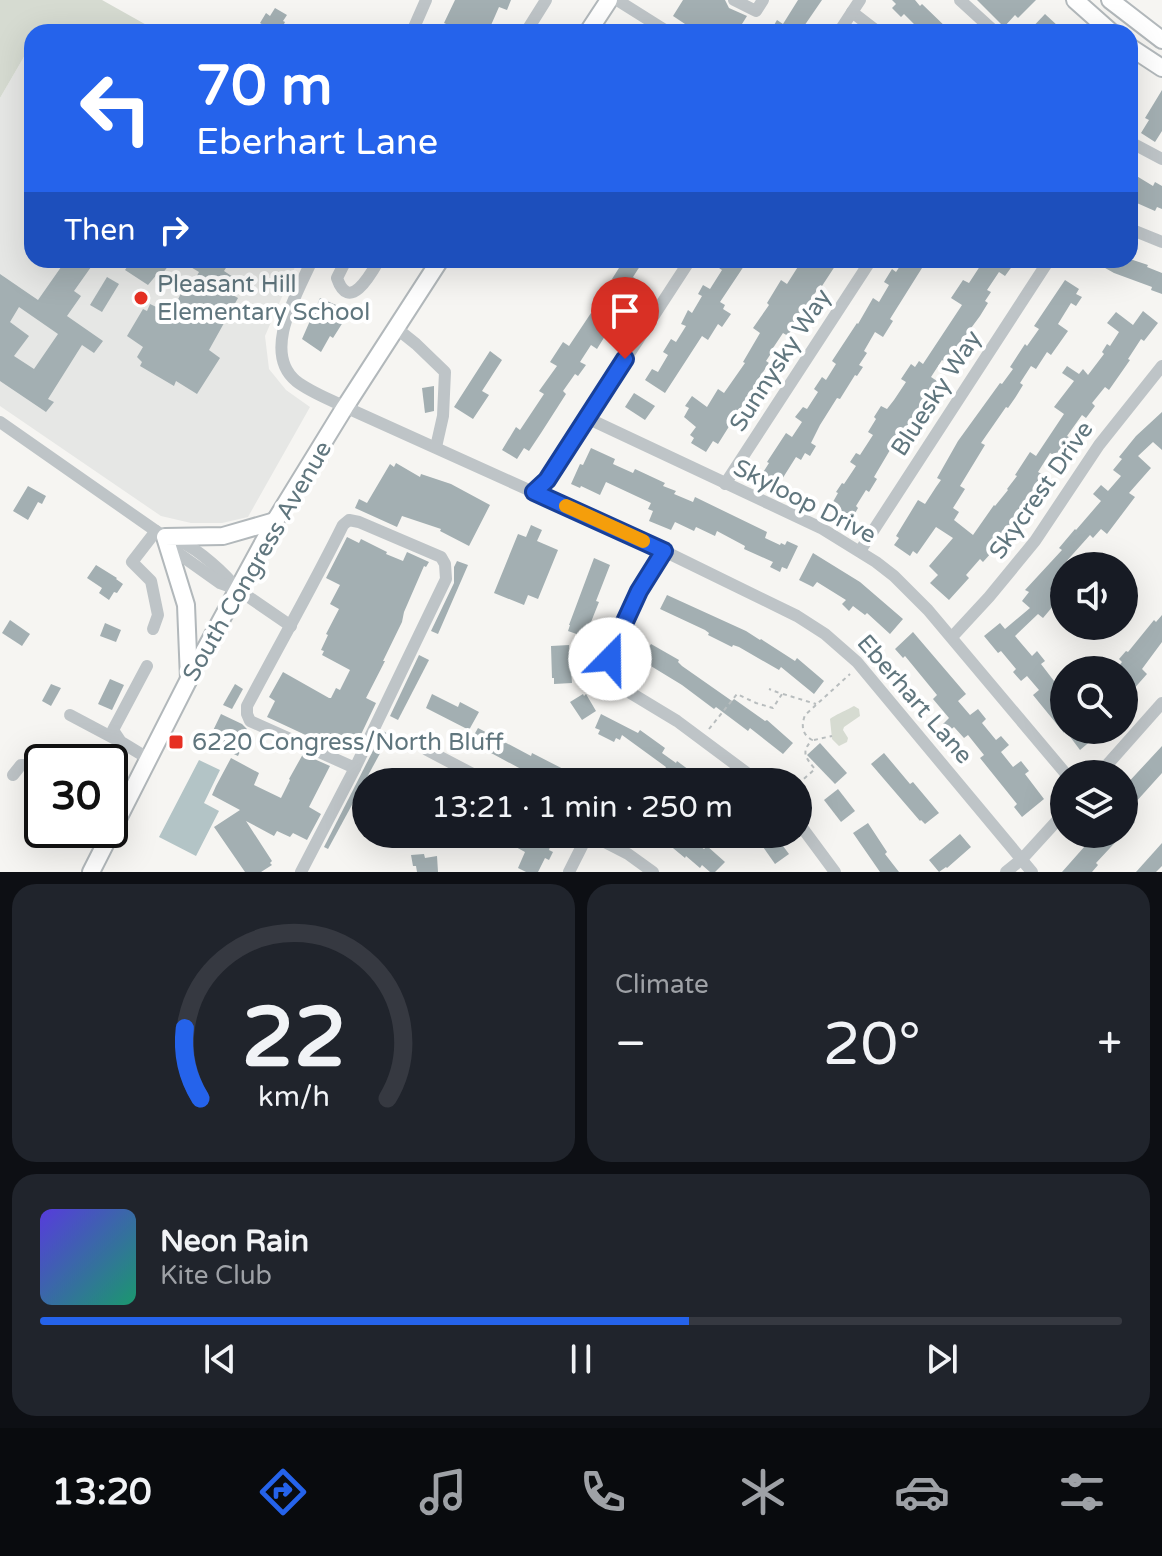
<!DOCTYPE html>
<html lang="en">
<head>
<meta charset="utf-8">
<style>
  :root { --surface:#171b24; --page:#20242c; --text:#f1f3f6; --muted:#9ea1a6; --line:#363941; --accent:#2563eb }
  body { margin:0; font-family:"Varela Round",sans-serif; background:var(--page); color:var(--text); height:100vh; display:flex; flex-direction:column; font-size:30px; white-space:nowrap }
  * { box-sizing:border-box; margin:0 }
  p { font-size:26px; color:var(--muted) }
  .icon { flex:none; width:44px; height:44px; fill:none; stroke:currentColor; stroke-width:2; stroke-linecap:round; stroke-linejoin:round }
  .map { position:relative; height:872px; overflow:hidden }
  .side { display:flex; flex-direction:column; gap:12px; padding:12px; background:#0d0f14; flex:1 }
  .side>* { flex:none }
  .top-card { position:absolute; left:24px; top:24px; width:1114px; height:244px; border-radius:24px; box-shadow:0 8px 32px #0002; background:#2563eb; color:#fff; overflow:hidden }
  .fabs { position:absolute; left:1050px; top:552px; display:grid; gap:16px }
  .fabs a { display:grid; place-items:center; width:88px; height:88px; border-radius:50%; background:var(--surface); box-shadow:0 8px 32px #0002; font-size:40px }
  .speed { position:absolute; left:24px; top:744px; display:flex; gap:16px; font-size:40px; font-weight:700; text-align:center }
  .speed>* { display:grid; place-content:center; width:104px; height:104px; border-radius:50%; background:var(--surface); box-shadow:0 8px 32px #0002; line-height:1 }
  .speed .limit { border:4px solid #111; border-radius:12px; background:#fff; color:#111 }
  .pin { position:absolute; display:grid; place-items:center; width:68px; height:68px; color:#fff; margin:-82px -34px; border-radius:50% 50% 50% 0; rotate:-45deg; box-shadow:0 0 8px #0007 }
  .pin .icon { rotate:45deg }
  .me { position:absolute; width:88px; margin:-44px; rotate:22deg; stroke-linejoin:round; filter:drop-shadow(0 0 6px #0008) }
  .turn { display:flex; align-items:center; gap:28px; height:168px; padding:0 40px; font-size:36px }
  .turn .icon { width:104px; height:104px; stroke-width:2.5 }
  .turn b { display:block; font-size:56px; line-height:68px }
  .then { display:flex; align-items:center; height:76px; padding:0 40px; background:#0003; gap:16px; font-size:30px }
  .big { font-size:60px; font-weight:600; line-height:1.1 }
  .side .widget { flex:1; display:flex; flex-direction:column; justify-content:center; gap:12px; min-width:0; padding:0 28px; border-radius:24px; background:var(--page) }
  .side .dial { align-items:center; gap:0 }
  .dial svg { height:208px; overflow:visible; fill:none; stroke:var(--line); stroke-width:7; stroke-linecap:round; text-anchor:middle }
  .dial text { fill:var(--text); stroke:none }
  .song { display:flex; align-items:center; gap:24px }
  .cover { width:96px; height:96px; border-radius:12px; background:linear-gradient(135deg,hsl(250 70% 55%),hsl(160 70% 35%)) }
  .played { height:8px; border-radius:4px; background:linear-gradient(90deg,var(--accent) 60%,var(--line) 60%) }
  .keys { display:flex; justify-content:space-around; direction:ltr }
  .heat { display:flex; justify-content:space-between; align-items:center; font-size:44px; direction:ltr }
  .side .tiles { flex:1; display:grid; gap:12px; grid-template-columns:1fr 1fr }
  .widget:last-child { grid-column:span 2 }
  .trip { position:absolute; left:352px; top:768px; width:460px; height:80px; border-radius:40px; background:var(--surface); box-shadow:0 8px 32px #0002; font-weight:600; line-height:80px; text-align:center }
  .menu { display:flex; height:128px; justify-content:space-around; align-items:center; background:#090b0e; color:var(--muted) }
  .menu .icon { width:56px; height:56px }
  .menu .current { color:var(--accent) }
  .menu b { font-size:36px; color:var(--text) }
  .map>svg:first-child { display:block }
  .built { fill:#e6e7e5 }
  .green { fill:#d6dbd1 }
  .water { fill:#b3c4c6 }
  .building { fill:#a3afb2; fill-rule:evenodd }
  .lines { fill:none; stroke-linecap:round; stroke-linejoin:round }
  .major-casing { stroke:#b2b8bb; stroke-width:20 }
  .path { stroke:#b8bdbe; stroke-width:2; stroke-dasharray:4 4; stroke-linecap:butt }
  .minor { stroke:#bec4c7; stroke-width:12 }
  .major { stroke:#fff; stroke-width:16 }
  .route-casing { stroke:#184099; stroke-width:20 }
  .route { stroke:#2563eb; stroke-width:14 }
  .slow { stroke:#f59e0b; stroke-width:14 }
  .poi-dot { fill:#e62f22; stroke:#fff; stroke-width:3 }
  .labels { text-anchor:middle; stroke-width:8; stroke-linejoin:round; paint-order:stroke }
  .poi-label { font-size:24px; fill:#60767e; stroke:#fff; text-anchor:start }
  .street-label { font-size:24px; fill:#60767e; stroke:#fff }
</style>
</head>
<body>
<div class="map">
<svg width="1162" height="872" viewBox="0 0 1162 872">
  <rect width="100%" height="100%" fill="#f6f5f2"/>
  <polygon class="built" points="32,43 32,260 298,260 265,336 269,369 286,390 310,407 248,517 222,523 191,523 161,516 0,406 0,98"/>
  <g class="green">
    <polygon points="0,0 102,0 159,32 49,32 41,27 38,32 32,32 32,43 0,98"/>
    <path d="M854 706 859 709 860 716 844 727 843 730 848 738 847 742 839 746 832 739 830 719C833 716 849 709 854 706Z"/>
  </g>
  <polygon class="water" points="199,760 220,770 204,803 219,811 196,856 159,837"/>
  <g class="building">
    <polygon points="455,0 511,0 507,10 499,7 488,32 463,32 444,23"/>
    <polygon points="683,0 725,0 729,8 747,16 737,32 697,32 673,16"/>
    <polygon points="798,0 822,0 800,32 770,32 777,20 783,24"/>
    <polygon points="892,0 915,0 920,6 922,4 951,32 910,32 916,26 904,14 901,17 892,8 896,4"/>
    <polygon points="977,0 1036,0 1018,18 1015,15 1004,27"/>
    <polygon points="275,8 287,15 283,21 285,22 280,32 276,32 260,23 266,13 270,16"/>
    <polygon points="1045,14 1059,27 1054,32 1028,32"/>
    <polygon points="1162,90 1162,131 1155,142 1141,133 1149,120 1145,118"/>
    <polygon points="1130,172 1153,186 1155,182 1162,186 1162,209 1157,207 1155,211 1130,200"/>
    <path d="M66 260H81L91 267 74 291 81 296 67 316 103 341 94 353 82 345 48 399 54 402 46 412 0 381V274L38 300ZM19 307 58 334 34 369 14 356 29 336 10 322Z"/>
    <polygon points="132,260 173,260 162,274 158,273 148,285 125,270"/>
    <polygon points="179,260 231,260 224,271 233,277 224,290 238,298 209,350 220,358 197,394 176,381 174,386 140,366 142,362 137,357 143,347 127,336 143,309 147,311 150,304 171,314 183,289 188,292 199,272"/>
    <polygon points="624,260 644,260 633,277 639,281 615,320 610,317 600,332 605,336 597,349 591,345 580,362 586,365 578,376 575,374 563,391 566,394 541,433 529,451 524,448 517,459 502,450 516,427 520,430 544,394 539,391 557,366 550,362 563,342 569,346 591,313 595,315 617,282 612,279"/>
    <polygon points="720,260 748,260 720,302 725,305 723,309 731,314 722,327 718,324 708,340 702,336 665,393 645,380 652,369 658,372 668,355 663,352 671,339 676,342 686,326 681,324 688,310 692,313 702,296 698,294 703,285 710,289 722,270 716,266"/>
    <polygon points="792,260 839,260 822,286 820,285 803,313 802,312 788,336 783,333 773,348 774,349 766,361 769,363 759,378 763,381 749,404 745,401 718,444 713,441 706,452 691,443 694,438 690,435 696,427 684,417 689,408 685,406 692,396 707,407 718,389 724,393 745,363 743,362 760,333 753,328 769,305 767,303 781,280 787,284 799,265"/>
    <polygon points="904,260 927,260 890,319 893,321 883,337 875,332 864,351 867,353 859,365 863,367 857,376 855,375 840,399 837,398 820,425 811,443 816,446 810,456 805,453 801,460 796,457 779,484 762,474 769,463 767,462 786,433 792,437 802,422 795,417 803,407 807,409 818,392 814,389 822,377 826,380 836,364 832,361 857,323 858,324 873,298 879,302 889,285 884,282 892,269 896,272"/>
    <polygon points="984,260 1006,260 1013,265 1005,276 999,272 987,290 991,292 985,301 988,303 980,316 954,351 956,352 948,364 942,360 931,377 937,381 892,451 890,450 874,477 877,479 869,492 866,490 856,506 858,508 850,522 829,509 838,493 836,492 842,483 844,484 856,466 850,462 856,453 860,455 873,435 868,432 876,419 874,417 881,406 887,409 894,400 906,382 901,379 911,364 915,367 919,361 923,364 962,305 951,298 963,280 969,283"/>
    <polygon points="1091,260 1133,260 1148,265 1147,267 1162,273 1162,294 1151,290 1152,287 1114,273"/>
    <polygon points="107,277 119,284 102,312 90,305"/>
    <polygon points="1065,280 1079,289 1076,294 1082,297 1076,306 1071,303 1058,324 1068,331 1051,355 1047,352 1036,369 1031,366 1020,383 1023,385 1015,398 1008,408 1006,407 981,443 985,445 960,486 965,489 953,508 959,512 954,520 973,535 994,505 995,506 1008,490 1007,489 1017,476 1015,475 1030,452 1036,456 1064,414 1054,407 1074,381 1062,373 1067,366 1079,374 1083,369 1088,375 1104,354 1102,352 1107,344 1110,346 1119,332 1107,323 1116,312 1133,325 1143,311 1158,323 1144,341 1141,339 1128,359 1130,360 1109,390 1105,387 1092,403 1095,406 1086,418 1082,415 1067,436 1070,438 1057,457 1050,453 1038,472 1045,476 1037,489 1035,488 1024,502 1026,504 1004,536 999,532 987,548 992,552 983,562 980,559 966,575 969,578 949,600 930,583 938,575 929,566 953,538 936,527 917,554 913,551 910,556 894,545 899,538 896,536 918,500 925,504 936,487 941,480 937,478 958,441 1000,383 1002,384 1013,369 1010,367 1025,344 1027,346 1039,329 1034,326"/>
    <polygon points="320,298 350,311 333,338 330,336 321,352 302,339"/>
    <polygon points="490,351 502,360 482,391 489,395 473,419 454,407"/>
    <polygon points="434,386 434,411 425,413 422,388"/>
    <polygon points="634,393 655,406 645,420 625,407"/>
    <polygon points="1162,412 1162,450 1153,442 1138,456 1151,468 1129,493 1135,497 1107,534 1101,529 1093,538 1090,535 1064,564 1064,576 1050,591 1059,599 1043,618 1038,614 1015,636 1032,656 1037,651 1045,661 1041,664 1054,681 1058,678 1064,685 1060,688 1064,692 1064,733 1033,695 1039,690 1027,676 1021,681 1013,672 1016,669 1001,651 998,653 984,636 1000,623 1005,629 1030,608 1022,601 1029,592 1025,590 1062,550 1059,548 1075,529 1076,530 1101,501 1093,494 1101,485 1108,491 1121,476 1113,470 1122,459 1119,457 1136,436"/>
    <polygon points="591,448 615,459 613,464 633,473 635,469 665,483 663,486 676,491 674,494 693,502 695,497 767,532 765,538 780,545 781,543 785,545 787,541 798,546 787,569 782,567 780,572 770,567 773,562 744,549 745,546 717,531 715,536 696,527 694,531 675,522 671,530 649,521 653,511 648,509 651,503 606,482 600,495 581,486 580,488 571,484 580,464 583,465"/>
    <polygon points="396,463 420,477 421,474 451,484 490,505 469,546 440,531 441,529 402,516 397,527 355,508 359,499 367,503 390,464 394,467"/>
    <polygon points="28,486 46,496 42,504 38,502 28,520 13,511"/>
    <polygon points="531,525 542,530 537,541 558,550 538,599 528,595 524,605 494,593 518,534 526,537"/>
    <polygon points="347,537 359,543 361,539 387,552 386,554 403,561 407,552 429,562 426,567 424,566 404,612 402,622 383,661 385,661 366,698 376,703 356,745 348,740 342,752 267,717 275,701 269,697 283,672 329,698 331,698 336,688 340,690 350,670 322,655 324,651 321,650 328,635 326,634 339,609 330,604 340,585 326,578"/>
    <polygon points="813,553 860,582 903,619 890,634 867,613 865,615 853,606 849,611 842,604 846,600 817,582 813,587 799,580"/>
    <polygon points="594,558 610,565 596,601 599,602 585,637 568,631 570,625 569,625"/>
    <polygon points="457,561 468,565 438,634 431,631 454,583 454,567"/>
    <polygon points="96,565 117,578 116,579 123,584 117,593 114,592 109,600 99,593 102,588 87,578"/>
    <polygon points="667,595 746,631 760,640 761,639 795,661 797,658 824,681 814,694 781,667 779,670 739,647 733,645 732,647 708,635 709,633 705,630 660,609"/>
    <polygon points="1162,615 1162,642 1142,669 1147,674 1124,700 1124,670 1118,667 1122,662 1119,659 1126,651 1128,652 1154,620 1156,622"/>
    <polygon points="10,620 30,634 22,646 2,633"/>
    <polygon points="105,623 121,630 116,642 100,636"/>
    <polygon points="913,632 966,694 958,701 970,715 978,709 986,719 982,723 996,740 1001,736 1009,745 1001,752 1013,767 1021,761 1029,771 1025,774 1044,799 1022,817 1014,807 1017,804 980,758 984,755 968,735 964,738 954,727 949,731 943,724 949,718 933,699 937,695 905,656 903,658 895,649"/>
    <polygon points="651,644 679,660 678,662 682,666 732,701 734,699 765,721 767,720 793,743 783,754 750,728 748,731 716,707 714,709 682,685 641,660"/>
    <polygon points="569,645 572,683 554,684 554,678 552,678 551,646"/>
    <polygon points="419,655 429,660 398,720 390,716"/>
    <polygon points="110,679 124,685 112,710 98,704"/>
    <polygon points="51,684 61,688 51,706 42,701"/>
    <polygon points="235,684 243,689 232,709 223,705"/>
    <polygon points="432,694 458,707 460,702 479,712 469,730 426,708"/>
    <polygon points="583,694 584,696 586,694 596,711 582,720 570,702"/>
    <polygon points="221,714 242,724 247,729 239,746 242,747 238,756 221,748 222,746 209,739"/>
    <polygon points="601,714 638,733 640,730 665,748 662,753 676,763 677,761 705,782 672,782 665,777 668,774 664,771 666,767 622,735 620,740 616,738 614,742 598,734 600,730 595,728"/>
    <polygon points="478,728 531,756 532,753 573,774 576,769 601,782 545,782 493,754 478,748 479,747 470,742"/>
    <polygon points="1065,730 1097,730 1090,735 1093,739 1080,750"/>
    <polygon points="383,731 390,735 328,849 324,847"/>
    <polygon points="820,743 847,773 835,784 807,755"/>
    <polygon points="1162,746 1162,773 1125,814 1135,822 1124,833 1124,787"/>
    <polygon points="884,753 910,784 913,782 939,813 925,824 921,820 920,821 871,764"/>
    <polygon points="303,754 330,766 309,807 321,814 307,840 293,833 290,837 277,831 274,836 246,821 272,861 270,863 272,865 261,872 245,872 214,827 240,810 212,795 216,786 231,758 259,773 254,785 281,798 290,780 289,779"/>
    <polygon points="838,789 855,811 841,822 824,800"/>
    <polygon points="868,823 887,852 885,854 899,872 880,872 853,833"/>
    <polygon points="492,834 537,834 547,840 545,844 550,847 549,850 553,852 549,860 545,858 538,872 526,872 518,868 525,852"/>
    <polygon points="656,834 675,834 686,842 689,838 704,849 707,846 725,862 715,872 710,872 702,865 700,868 686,856 685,858"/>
    <polygon points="754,834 774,834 789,854 775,864"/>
    <polygon points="960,834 971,847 947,868 946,867 939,872 929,860"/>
    <polygon points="1086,834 1123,834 1096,863 1098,865 1092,872 1062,872 1085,846 1079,841"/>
    <polygon points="1162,843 1162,866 1156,872 1136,872"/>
    <polygon points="424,854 425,858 437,856 438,872 417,872 416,866 413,866 411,855"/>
  </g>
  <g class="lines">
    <defs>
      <g id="major">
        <polyline points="1075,0 1111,32"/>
        <polyline points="1110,0 1162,40"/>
        <polyline points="588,32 609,0"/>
        <polyline points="1130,47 1162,68"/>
        <polyline points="189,679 186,605 165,537 223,536 275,521"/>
        <polyline points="91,872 189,679 275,521 345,407 440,260"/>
      </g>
    </defs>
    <use href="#major" class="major-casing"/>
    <g class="path">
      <polyline points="783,694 816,704"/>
      <polyline points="709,729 737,694 756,703 773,708 782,694 769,689"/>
      <polyline points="814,740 832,736"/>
      <path d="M798 784 815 769C805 757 801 752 812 740 802 734 801 726 805 715L850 674"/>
    </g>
    <g class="minor">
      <polyline points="617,0 668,32"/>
      <polyline points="734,0 756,11 763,0"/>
      <polyline points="960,0 995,32"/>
      <polyline points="852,12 878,32"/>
      <polyline points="412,32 426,0"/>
      <polyline points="526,32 546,0"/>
      <polyline points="839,32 860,0"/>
      <polyline points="1130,142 1162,159"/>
      <polyline points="1130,229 1162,242"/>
      <path d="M312 260C298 292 261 352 296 381 310 392 329 399 345 407L664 551 797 616 825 634 857 662 1032 872"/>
      <path d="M346 260 337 278C349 314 371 274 379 260"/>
      <polyline points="396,328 416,344 445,372 443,416 436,447"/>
      <polyline points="587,418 821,528 876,562 894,576 928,610 1066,774"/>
      <path d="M0 422 156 531C164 536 172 538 181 542 198 549 226 574 237 589"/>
      <polyline points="725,484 871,260"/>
      <polyline points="534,492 547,480 690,260"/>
      <path d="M349 520 359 522 441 557 445 564 446 579 355 768 250 721 247 714V706C279 645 313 586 343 525Z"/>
      <polyline points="169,543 175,551 220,583 237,589 291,626"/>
      <polyline points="664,551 639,591 611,652 610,670 614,679 629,692 677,721 759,782"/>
      <polyline points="860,551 1049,260"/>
      <polyline points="153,629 158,615 151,581 132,562 156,531"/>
      <polyline points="952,637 989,597 1035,541 1099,445 1162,366"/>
      <polyline points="147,666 113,730 121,742 149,759"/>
      <polyline points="70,715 119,741"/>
      <polyline points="427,750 488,782"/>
      <polyline points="1099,774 1162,703"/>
      <polyline points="13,775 21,765 34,765 42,769"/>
      <polyline points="110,808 120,814"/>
      <polyline points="798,822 835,872"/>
      <polyline points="589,834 628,854 653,872"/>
      <polyline points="301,872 355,768"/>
      <polyline points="569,872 588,834"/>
      <polyline points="1006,872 1022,859 1064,813"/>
    </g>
    <use href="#major" class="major"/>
  </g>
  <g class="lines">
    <defs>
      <polyline id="route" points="610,659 611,652 639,591 664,551 534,492 547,480 625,359"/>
    </defs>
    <use href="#route" class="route-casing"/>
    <use href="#route" class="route"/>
    <polyline class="slow" points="566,506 643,541"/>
  </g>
  <g class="poi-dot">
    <circle cx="141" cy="298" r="8"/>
    <rect x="168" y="734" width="16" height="16" rx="4"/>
  </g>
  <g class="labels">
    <g class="poi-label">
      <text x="157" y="292">Pleasant Hill<tspan x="157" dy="28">Elementary School</tspan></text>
      <text x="192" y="750">6220 Congress/North Bluff</text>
    </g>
    <g class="street-label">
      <text transform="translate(780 360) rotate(-57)" y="8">Sunnysky Way</text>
      <text transform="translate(936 393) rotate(-57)" y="8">Bluesky Way</text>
      <text transform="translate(1041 490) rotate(-55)" y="8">Skycrest Drive</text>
      <text transform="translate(805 501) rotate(27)" y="8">Skyloop Drive</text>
      <text transform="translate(257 561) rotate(-60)" y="8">South Congress Avenue</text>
      <text transform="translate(915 699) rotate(49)" y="8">Eberhart Lane</text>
    </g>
  </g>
</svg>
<div class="fabs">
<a><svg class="icon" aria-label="sound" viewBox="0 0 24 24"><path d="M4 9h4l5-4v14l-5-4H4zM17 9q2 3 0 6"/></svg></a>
<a><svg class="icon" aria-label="search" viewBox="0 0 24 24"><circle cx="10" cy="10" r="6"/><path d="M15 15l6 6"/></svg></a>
<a><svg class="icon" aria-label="layers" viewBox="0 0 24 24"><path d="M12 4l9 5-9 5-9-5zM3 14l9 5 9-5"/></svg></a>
</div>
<div class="speed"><div class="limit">30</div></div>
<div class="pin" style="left:625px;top:359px;background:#d93025"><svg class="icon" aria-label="arrive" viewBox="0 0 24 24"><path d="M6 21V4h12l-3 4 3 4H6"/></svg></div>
<svg class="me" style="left:610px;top:659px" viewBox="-20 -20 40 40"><circle r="19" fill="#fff"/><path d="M0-13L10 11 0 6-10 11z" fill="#2563eb"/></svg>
<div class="trip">13:21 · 1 min · 250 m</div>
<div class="top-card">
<div class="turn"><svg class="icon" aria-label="left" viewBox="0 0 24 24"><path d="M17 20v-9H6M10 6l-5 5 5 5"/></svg><div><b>70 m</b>Eberhart Lane</div></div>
<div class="then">Then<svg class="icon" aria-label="right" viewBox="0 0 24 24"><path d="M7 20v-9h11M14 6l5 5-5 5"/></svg></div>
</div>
</div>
<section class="side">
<div class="tiles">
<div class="widget dial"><svg viewBox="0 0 100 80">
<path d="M14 69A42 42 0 1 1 86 69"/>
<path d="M14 69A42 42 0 0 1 8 42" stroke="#2563eb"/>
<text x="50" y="56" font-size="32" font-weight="700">22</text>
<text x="50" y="72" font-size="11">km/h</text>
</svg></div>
<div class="widget"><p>Climate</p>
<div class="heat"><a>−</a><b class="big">20°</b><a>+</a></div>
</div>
<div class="widget">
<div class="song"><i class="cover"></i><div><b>Neon Rain</b><p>Kite Club</p></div></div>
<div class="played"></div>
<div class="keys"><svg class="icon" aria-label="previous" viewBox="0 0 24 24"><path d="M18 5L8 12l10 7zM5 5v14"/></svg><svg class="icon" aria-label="pause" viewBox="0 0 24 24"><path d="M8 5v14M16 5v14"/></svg><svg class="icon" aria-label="next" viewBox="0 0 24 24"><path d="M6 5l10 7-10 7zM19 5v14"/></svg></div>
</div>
</div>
</section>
<nav class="menu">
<b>13:20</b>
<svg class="icon current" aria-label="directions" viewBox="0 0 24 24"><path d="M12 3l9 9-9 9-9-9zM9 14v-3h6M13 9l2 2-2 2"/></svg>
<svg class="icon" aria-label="music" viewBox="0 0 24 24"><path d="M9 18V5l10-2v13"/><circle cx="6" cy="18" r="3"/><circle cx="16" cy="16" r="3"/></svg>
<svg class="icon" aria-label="phone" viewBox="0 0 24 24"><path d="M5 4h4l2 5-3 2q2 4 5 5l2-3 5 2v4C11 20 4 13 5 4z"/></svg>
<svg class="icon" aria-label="climate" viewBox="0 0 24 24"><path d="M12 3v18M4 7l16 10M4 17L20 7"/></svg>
<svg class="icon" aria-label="car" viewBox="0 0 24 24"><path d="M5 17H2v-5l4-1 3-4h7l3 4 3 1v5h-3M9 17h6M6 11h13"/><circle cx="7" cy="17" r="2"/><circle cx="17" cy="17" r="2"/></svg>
<svg class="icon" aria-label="filters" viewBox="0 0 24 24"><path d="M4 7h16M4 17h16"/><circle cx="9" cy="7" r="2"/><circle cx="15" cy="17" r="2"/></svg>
</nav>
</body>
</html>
